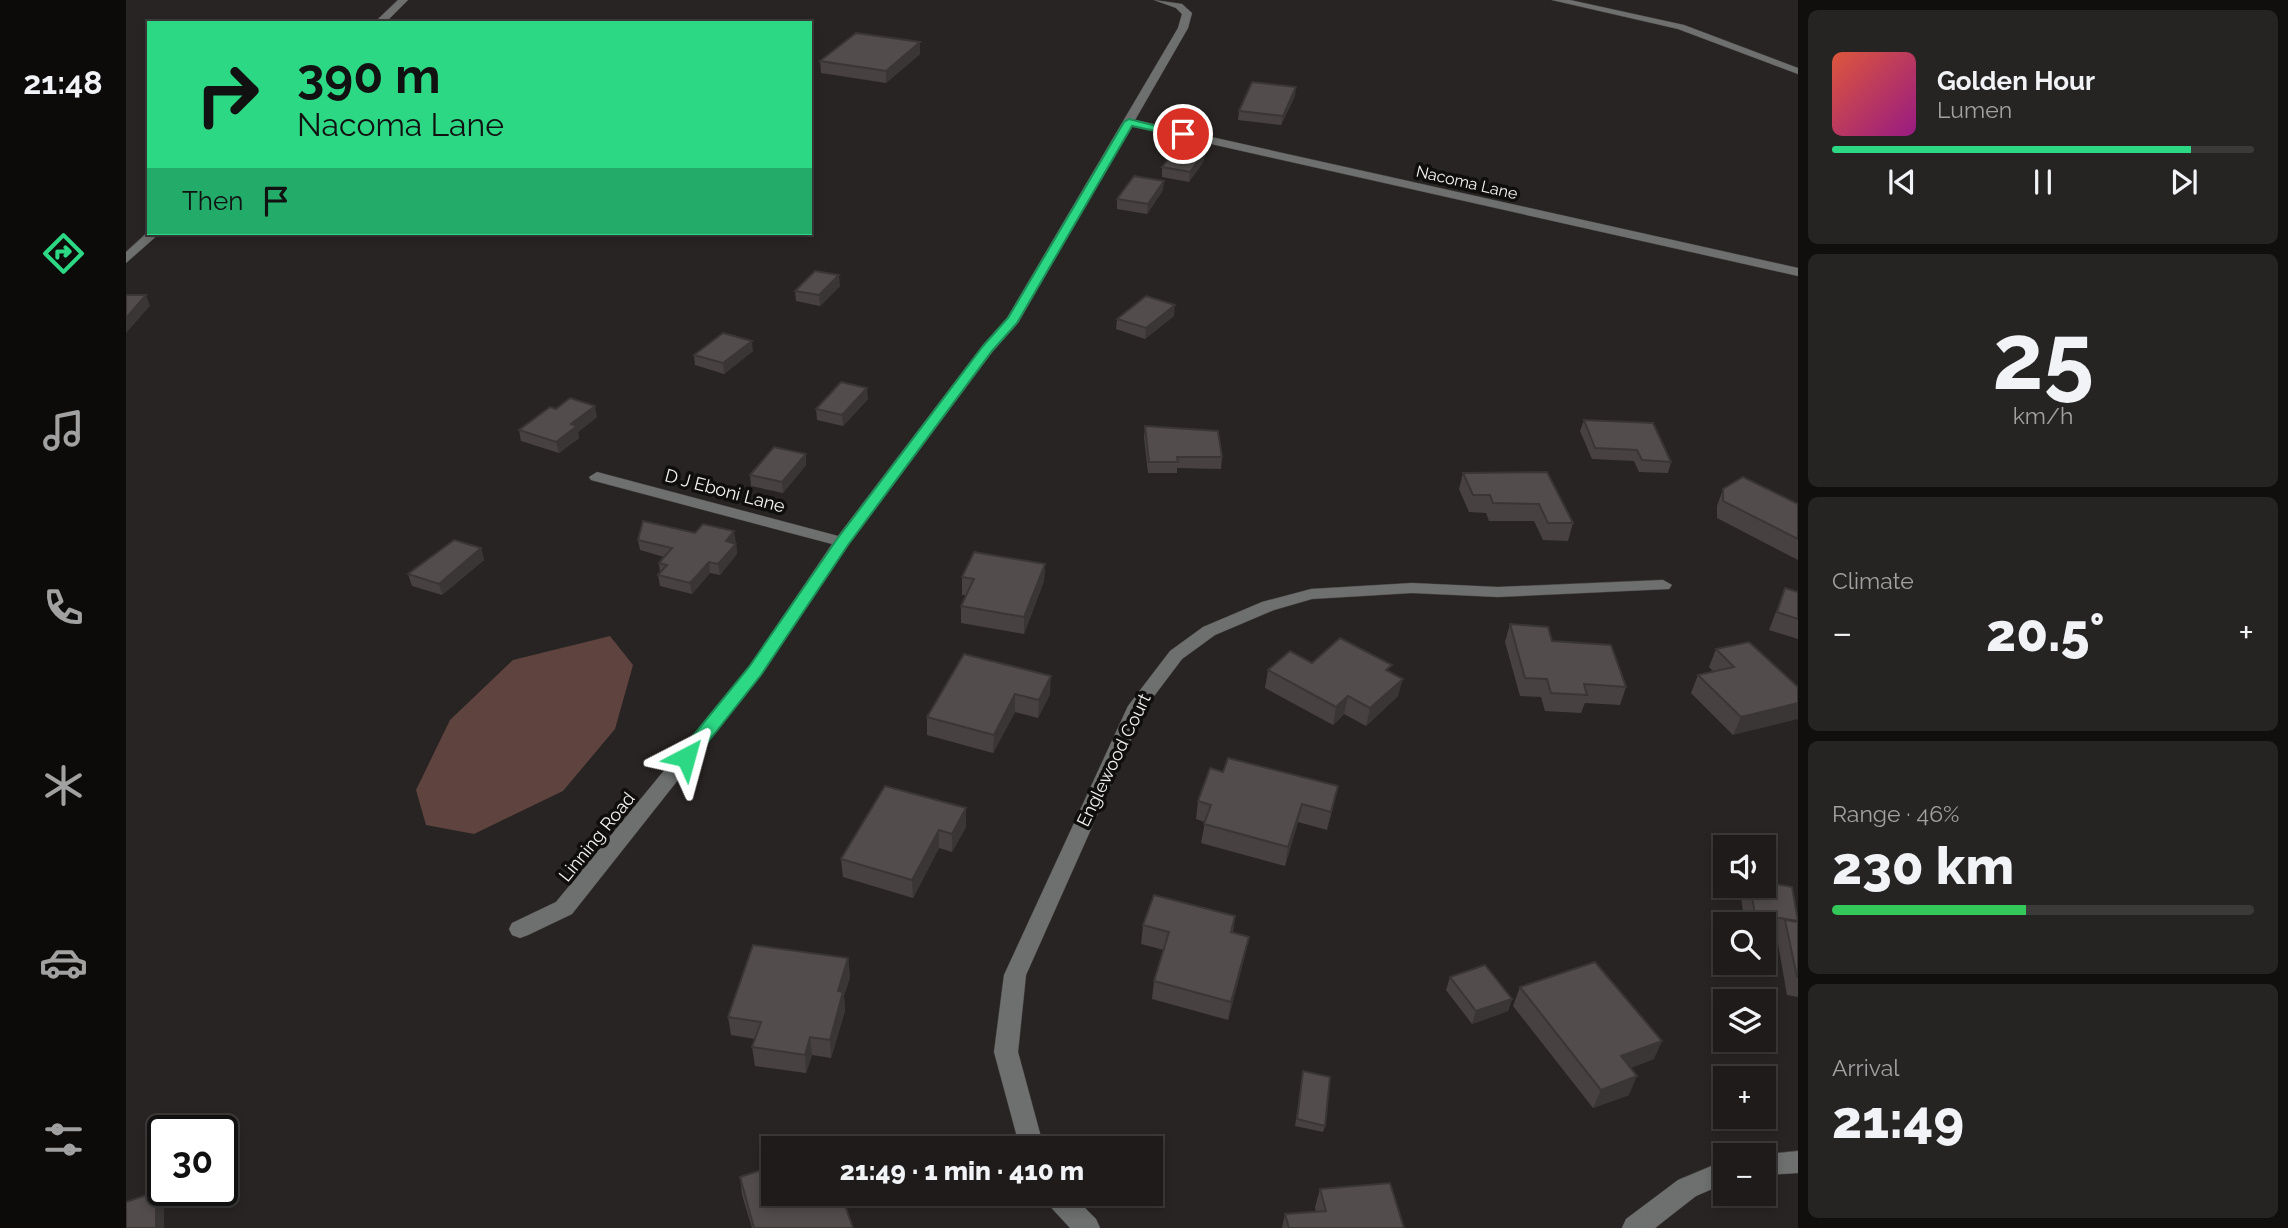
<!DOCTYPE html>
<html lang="en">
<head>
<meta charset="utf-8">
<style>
  :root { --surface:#1e1b1a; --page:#262423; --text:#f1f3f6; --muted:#a1a1a2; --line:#3c3939; --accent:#2cd884 }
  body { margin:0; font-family:Raleway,sans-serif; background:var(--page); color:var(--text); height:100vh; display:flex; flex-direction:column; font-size:26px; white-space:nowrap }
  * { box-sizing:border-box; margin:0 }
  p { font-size:23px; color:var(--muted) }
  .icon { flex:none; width:38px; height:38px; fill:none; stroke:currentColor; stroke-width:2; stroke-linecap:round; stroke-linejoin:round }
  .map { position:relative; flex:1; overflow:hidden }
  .drawer { display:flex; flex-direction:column; gap:10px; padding:10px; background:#100f0e; width:490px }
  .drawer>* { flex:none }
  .banner { position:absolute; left:21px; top:21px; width:665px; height:214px; border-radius:0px; box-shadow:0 4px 10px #0003,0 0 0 2px var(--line); background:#2cd884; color:#111; overflow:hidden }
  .buttons { position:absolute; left:1587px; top:835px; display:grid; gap:14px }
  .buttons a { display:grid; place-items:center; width:63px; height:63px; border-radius:0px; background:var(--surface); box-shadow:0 4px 10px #0003,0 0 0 2px var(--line); font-size:35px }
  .speed { position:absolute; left:21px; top:1115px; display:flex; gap:14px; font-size:35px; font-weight:700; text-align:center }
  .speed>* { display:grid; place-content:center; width:91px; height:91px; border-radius:50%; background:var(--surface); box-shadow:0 4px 10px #0003,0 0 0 2px var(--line); line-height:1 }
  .speed .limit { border:4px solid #111; border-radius:10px; background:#fff; color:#111 }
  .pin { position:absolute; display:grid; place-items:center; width:60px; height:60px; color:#fff; margin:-30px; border:4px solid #fff; border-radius:50%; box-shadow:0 2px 7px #0007 }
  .me { position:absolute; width:77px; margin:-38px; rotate:39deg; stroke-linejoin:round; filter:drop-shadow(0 0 5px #0008) }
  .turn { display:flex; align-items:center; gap:24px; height:147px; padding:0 35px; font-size:32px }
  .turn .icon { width:91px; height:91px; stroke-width:2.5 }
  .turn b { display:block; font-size:49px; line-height:60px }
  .then { display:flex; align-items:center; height:66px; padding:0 35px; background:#0003; gap:14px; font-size:26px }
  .big { font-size:52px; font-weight:800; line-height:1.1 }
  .drawer .tile { flex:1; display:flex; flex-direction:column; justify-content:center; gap:10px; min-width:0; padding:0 24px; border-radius:10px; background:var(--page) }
  .drawer .dial { align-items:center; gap:0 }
  .dial b { font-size:91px; line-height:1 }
  .song { display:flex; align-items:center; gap:21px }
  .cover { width:84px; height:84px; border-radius:10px; background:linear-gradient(135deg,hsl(10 70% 55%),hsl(310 70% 35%)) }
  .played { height:7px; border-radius:4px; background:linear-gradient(90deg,var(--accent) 85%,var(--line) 85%) }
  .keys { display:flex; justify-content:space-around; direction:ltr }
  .heat { display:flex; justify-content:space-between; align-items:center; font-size:38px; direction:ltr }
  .charge { height:10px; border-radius:5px; background:linear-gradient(90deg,#34c759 46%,var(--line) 0) }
  .trip { position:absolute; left:635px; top:1136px; width:402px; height:70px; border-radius:0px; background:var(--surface); box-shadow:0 4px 10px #0003,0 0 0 2px var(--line); font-weight:800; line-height:70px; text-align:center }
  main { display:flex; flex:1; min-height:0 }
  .dock { display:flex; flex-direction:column; width:126px; justify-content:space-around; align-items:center; background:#0c0b0a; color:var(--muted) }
  .dock .icon { width:49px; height:49px }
  .dock .on { color:var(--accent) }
  .dock b { font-size:32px; color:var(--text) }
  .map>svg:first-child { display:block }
  .green { fill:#5f433e }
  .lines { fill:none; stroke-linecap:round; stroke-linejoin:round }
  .minor-casing { stroke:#454140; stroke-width:1 }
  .minor { fill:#6e706f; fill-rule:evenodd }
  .wall { fill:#474241 }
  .shaded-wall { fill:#393635 }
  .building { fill:#524d4c; stroke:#393635; stroke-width:2 }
  .route { fill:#2cd884; stroke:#1d8c56; stroke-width:2 }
  .labels { text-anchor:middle; stroke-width:7; stroke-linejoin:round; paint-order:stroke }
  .far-street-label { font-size:16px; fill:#f5f2f2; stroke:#0f0e0d }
  .street-label { font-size:18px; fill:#f5f2f2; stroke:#0f0e0d }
</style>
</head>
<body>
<main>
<nav class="dock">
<b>21:48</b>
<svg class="icon on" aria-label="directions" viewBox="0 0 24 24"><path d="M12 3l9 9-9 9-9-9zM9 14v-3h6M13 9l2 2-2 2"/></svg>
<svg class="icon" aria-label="music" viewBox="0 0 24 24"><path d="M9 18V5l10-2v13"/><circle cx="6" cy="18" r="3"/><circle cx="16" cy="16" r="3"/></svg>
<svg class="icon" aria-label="phone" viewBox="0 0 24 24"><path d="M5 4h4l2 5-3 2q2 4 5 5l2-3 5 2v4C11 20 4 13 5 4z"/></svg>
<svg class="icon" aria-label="climate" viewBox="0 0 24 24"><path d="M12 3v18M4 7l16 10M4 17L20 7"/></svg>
<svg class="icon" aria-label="car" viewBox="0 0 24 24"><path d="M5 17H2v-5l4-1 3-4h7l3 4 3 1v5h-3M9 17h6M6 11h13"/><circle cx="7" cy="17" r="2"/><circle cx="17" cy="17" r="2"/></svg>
<svg class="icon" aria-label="filters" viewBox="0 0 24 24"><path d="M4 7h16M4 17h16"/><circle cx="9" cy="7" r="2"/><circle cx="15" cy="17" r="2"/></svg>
</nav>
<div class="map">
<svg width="1672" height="1228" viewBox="0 0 1672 1228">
  <rect width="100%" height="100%" fill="#282423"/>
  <polygon class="green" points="484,636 507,665 489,729 437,791 348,834 300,825 290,790 324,720 387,660"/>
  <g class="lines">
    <defs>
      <g id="minor">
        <polygon points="272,0 282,0 259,23 248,23"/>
        <polygon points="1028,0 1056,4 1066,13 1062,28 1009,120 1672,268 1672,276 1005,126 892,323 867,351 723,544 635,675 446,914 402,935 394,938 386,935 383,929 386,923 430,902 623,667 706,544 465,480 463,477 471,472 712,536 857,345 881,318 1052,28 1056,14 1050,8"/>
        <polygon points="1426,0 1444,0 1558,25 1672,68 1672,74 1552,29"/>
        <polygon points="23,231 34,233 0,263 0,252"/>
        <polygon points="1537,580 1546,585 1543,589 1372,597 1286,593 1186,599 1148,610 1089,635 1056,659 1019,708 900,975 892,1052 918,1148 894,1148 868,1052 878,975 1002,706 1044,651 1077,627 1136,602 1185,589 1286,583 1372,587"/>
        <polygon points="1672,1151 1672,1173 1638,1175 1638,1155 1632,1155"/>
        <polygon points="1600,1160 1600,1183 1570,1196 1529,1228 1496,1228 1500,1219 1552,1180"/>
        <polygon points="916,1194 945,1194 970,1219 974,1228 944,1228 920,1202"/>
      </g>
    </defs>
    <use href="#minor" class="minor-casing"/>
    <use href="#minor" class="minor"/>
  </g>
  <g class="wall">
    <polygon points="794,42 794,54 760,83 695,73 694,61"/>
    <polygon points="1169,96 1155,125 1112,120 1113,111"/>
    <polygon points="1078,161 1063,182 1036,177 1036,167"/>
    <polygon points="1037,190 1021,214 991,209 991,199"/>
    <polygon points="714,286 694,306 670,301 669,291"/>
    <polygon points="1048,316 1019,339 990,329 991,319"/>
    <polygon points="627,351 598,374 569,365 568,355"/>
    <polygon points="742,399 717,426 691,420 690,409"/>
    <polygon points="471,417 452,432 453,438 433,453 395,441 393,430"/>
    <polygon points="1458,420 1545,462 1542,473 1513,472 1508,461 1466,459 1454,431"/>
    <polygon points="1019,426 1096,457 1095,469 1051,468 1051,473 1022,473 1018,437"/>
    <polygon points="680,465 657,493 625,486 624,475"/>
    <polygon points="1421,472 1447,523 1442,541 1417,540 1408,521 1363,521 1360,513 1343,512 1333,489 1337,473"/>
    <polygon points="1597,489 1672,504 1672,560 1591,518 1591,506"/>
    <polygon points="569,533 610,542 608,543 610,544 611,554 594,575 584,573 566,594 534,586 532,575 534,573 533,563 538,557 514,550 512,540"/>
    <polygon points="355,548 358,560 316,595 286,586 282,574"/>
    <polygon points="919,564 918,581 898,634 835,623 835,606 840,595 836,595 836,577"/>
    <polygon points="1659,588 1672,592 1672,639 1643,630"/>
    <polygon points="1384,624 1426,641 1500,687 1494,705 1459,703 1455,713 1419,711 1415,697 1394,696 1379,642"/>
    <polygon points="1590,649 1672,687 1607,735 1565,693 1572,675 1587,671 1583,667"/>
    <polygon points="838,654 924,694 912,718 889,712 867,753 801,735 801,717"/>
    <polygon points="1142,670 1264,672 1272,696 1240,726 1218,714 1207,725 1139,688"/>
    <polygon points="1097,772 1212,786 1201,830 1172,822 1159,866 1075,843 1079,822 1070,819 1072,801"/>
    <polygon points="759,786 840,827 826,852 813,848 787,898 717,877 715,859"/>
    <polygon points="1620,886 1638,886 1672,917 1672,997 1661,995 1651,938 1638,935 1638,924 1619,924 1615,898"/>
    <polygon points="1109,916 1107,933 1119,955 1102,1020 1026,999 1028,981 1038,950 1015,944 1017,925"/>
    <polygon points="722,958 724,977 718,996 719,1011 705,1058 686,1055 680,1073 629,1066 626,1047 629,1039 605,1035 602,1017"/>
    <polygon points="1324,977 1386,999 1382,1011 1346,1024 1320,990"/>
    <polygon points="1394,987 1528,1059 1504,1068 1503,1095 1467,1108 1387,1006"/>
    <polygon points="1177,1071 1199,1126 1197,1132 1169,1126"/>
    <polygon points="614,1177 727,1228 626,1228 616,1195"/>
    <polygon points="1194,1189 1278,1228 1156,1228 1159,1214 1190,1212 1189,1207"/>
  </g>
  <g class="shaded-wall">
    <polygon points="794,42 794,54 760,83 760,71"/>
    <polygon points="1170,87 1169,96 1155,125 1157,116"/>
    <polygon points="1079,152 1078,161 1063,182 1064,172"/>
    <polygon points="1038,181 1037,190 1021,214 1022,204"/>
    <polygon points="713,275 714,286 694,306 693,295"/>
    <polygon points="20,295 24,306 0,333 0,318"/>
    <polygon points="1049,305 1048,316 1019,339 1020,328"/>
    <polygon points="626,341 627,351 598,374 597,363"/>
    <polygon points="741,388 742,399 717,426 716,415"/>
    <polygon points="469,406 471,417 452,432 453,438 433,453 430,442 445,424"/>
    <polygon points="680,454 680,465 657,493 656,482"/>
    <polygon points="608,531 610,542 601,552 600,541"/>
    <polygon points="610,544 611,554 594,575 592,564"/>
    <polygon points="355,548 358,560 316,595 313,584"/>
    <polygon points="583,562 584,573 566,594 564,583"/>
    <polygon points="919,564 918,581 898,634 898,617"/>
    <polygon points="925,676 924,694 912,718 913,700"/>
    <polygon points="1277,679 1272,696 1240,726 1244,708"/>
    <polygon points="889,694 889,712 867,753 868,735"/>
    <polygon points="1222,696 1218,714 1207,725 1210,707"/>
    <polygon points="1672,703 1672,719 1607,735 1615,717"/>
    <polygon points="1212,786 1208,805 1201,830 1205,812"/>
    <polygon points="1176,804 1172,822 1159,866 1162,847"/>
    <polygon points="840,808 840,827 826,852 826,834"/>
    <polygon points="813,830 813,848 787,898 786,880"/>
    <polygon points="1123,937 1119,955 1102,1020 1105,1002"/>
    <polygon points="722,958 724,977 718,996 719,1011 705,1058 704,1040 712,991"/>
    <polygon points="1386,999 1382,1011 1346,1024 1350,1011"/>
    <polygon points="684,1037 686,1055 680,1073 679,1055"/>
    <polygon points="1536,1041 1528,1059 1487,1075 1495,1056"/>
    <polygon points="1511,1076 1503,1095 1467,1108 1475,1090"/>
    <polygon points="30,1192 38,1205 38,1228 30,1228"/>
  </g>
  <g class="building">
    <polygon points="730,33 794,42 760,71 694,61"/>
    <polygon points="1126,82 1170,87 1157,116 1113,111"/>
    <polygon points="1052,147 1079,152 1064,172 1036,167"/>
    <polygon points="1008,176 1038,181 1022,204 991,199"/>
    <polygon points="689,271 713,275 693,295 669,291"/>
    <polygon points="0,295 20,295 0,318"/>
    <polygon points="1020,296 1049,305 1020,328 991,319"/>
    <polygon points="597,333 626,341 597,363 568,355"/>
    <polygon points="715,382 741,388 716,415 690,409"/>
    <polygon points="444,398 469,406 445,424 451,426 430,442 393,430 424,407 430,409"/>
    <polygon points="1458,420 1527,423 1545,462 1516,460 1511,450 1469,448"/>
    <polygon points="1019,426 1092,431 1096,457 1051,457 1052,462 1023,462"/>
    <polygon points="648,447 680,454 656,482 624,475"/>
    <polygon points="1421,472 1447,523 1422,523 1413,504 1367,503 1364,495 1347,495 1337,473"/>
    <polygon points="1617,477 1672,504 1672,539 1597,501 1597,489"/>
    <polygon points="517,521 569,533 577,524 608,531 600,541 610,544 592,564 583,562 564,583 532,575 541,565 533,563 546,548 512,540"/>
    <polygon points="328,540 355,548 313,584 282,574"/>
    <polygon points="848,552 919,564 898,617 835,606 848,579 836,577"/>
    <polygon points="1659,588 1672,592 1672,619 1651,612"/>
    <polygon points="1384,624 1422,627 1426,641 1485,645 1500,687 1458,684 1461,695 1425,693 1421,679 1399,678"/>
    <polygon points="1214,638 1266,665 1260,670 1277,679 1244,708 1222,696 1210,707 1142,670 1164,651 1186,663"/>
    <polygon points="1623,642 1672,687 1672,703 1615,717 1572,675 1608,667 1590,649"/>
    <polygon points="838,654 925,676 913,700 889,694 868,735 801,717"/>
    <polygon points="1102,758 1212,786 1205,812 1176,804 1162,847 1078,824 1085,805 1072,801 1084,768 1097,772"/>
    <polygon points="759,786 840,808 826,834 813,830 786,880 715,859"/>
    <polygon points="1638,882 1666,887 1672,921 1629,914 1624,886 1638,886"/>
    <polygon points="1028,895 1109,916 1105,932 1123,937 1105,1002 1028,981 1043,932 1017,925"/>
    <polygon points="1659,920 1672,922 1672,977 1671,977"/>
    <polygon points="627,945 722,958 712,991 717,992 704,1040 684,1037 679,1055 626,1047 635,1022 602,1017"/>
    <polygon points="1469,962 1536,1041 1495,1056 1511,1076 1475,1090 1394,987"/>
    <polygon points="1359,965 1386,999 1350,1011 1324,977"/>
    <polygon points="1177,1071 1204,1077 1199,1126 1171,1119"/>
    <polygon points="648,1166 648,1194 715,1194 727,1228 628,1228 614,1177"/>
    <polygon points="1264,1183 1278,1228 1163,1228 1159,1214 1200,1211 1194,1189"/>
    <polygon points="30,1192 30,1228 0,1228 0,1202"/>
  </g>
  <polygon class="route" points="1003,119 1062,134 1057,137 1006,126 891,323 866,351 722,545 635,675 566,762 553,762 551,757 553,753 623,667 711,539 857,346 882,318 998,122"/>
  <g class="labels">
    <g class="far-street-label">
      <text transform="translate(1341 182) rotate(13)" y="6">Nacoma Lane</text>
    </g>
    <g class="street-label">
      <text transform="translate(599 491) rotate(15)" y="6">D J Eboni Lane</text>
      <text transform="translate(988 760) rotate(-64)" y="6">Englewood Court</text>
      <text transform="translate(471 837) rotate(-51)" y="6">Linning Road</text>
    </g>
  </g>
</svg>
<div class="buttons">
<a><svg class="icon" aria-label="sound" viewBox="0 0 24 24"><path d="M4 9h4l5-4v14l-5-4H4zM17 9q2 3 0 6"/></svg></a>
<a><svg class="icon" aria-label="search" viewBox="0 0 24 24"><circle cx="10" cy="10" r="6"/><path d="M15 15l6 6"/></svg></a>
<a><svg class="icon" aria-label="layers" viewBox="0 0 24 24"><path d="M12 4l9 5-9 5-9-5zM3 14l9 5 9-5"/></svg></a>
<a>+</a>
<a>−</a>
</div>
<div class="speed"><div class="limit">30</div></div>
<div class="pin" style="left:1057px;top:134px;background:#d93025"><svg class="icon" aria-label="arrive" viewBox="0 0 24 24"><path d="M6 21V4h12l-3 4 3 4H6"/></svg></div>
<svg class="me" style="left:560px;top:757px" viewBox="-20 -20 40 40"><path d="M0-17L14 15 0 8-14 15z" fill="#2cd884" stroke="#fff" stroke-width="4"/></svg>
<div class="trip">21:49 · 1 min · 410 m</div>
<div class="banner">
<div class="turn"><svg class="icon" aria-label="right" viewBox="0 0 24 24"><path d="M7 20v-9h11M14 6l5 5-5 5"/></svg><div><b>390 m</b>Nacoma Lane</div></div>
<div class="then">Then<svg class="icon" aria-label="arrive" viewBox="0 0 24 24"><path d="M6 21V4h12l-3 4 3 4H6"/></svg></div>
</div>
</div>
<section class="drawer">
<div class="tile">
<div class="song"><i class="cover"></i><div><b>Golden Hour</b><p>Lumen</p></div></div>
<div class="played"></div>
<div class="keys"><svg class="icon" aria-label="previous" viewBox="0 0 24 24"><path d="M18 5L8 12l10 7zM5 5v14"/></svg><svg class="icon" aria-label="pause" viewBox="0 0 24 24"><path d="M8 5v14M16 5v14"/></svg><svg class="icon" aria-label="next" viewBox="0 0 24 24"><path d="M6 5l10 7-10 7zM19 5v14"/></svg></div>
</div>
<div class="tile dial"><b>25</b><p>km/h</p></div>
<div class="tile"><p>Climate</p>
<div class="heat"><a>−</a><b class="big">20.5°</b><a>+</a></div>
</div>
<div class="tile"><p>Range · 46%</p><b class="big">230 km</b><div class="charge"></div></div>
<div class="tile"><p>Arrival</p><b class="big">21:49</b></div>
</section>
</main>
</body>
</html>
